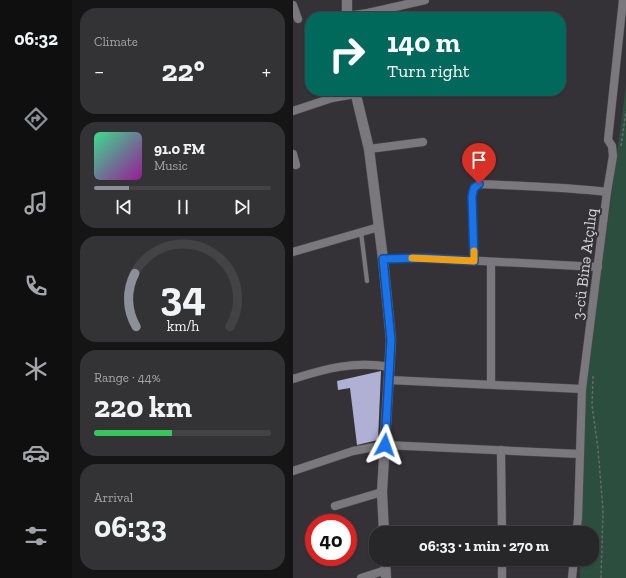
<!DOCTYPE html>
<html lang="en">
<head>
<meta charset="utf-8">
<style>
  :root { --surface:#272628; --page:#333234; --text:#f1f3f6; --muted:#a4a5a8; --line:#434345; --accent:#8c9099 }
  body { margin:0; font-family:"Zilla Slab",serif; background:var(--page); color:var(--text); height:100vh; display:flex; flex-direction:column; font-size:15px; white-space:nowrap }
  * { box-sizing:border-box; margin:0 }
  p { font-size:13px; color:var(--muted) }
  .icon { flex:none; width:22px; height:22px; fill:none; stroke:currentColor; stroke-width:2; stroke-linecap:round; stroke-linejoin:round }
  .map { position:relative; flex:1; overflow:hidden }
  .side { display:flex; flex-direction:column; gap:8px; padding:8px; background:#151516; width:221px }
  .side>* { flex:none }
  .banner { position:absolute; left:12px; top:12px; width:261px; height:84px; border-radius:16px; box-shadow:0 1px 3px #0004,0 0 0 1px var(--line); background:#00695c; color:#fff; overflow:hidden }
  .speed { position:absolute; left:12px; top:514px; display:flex; gap:8px; font-size:20px; font-weight:700; text-align:center }
  .speed>* { display:grid; place-content:center; width:52px; height:52px; border-radius:50%; background:var(--surface); box-shadow:0 1px 3px #0004,0 0 0 1px var(--line); line-height:1 }
  .speed .limit { border:6px solid #d22; background:#fff; color:#111 }
  .pin { position:absolute; display:grid; place-items:center; width:34px; height:34px; color:#fff; margin:-41px -17px; border-radius:50% 50% 50% 0; rotate:-45deg; box-shadow:0 0 4px #0007 }
  .pin .icon { rotate:45deg }
  .me { position:absolute; width:44px; margin:-22px; rotate:4deg; stroke-linejoin:round; filter:drop-shadow(0 0 3px #0008) }
  .turn { display:flex; align-items:center; gap:14px; height:84px; padding:0 16px; font-size:18px }
  .turn .icon { width:52px; height:52px; stroke-width:2.5 }
  .turn b { display:block; font-size:28px; line-height:34px }
  .big { font-size:30px; font-weight:700; line-height:1.1 }
  .side .widget { flex:1; display:flex; flex-direction:column; justify-content:center; gap:6px; min-width:0; padding:0 14px; border-radius:16px; background:var(--page) }
  .side .dial { align-items:center; gap:0 }
  .dial svg { height:104px; overflow:visible; fill:none; stroke:var(--line); stroke-width:7; stroke-linecap:round; text-anchor:middle }
  .dial text { fill:var(--text); stroke:none }
  .song { display:flex; align-items:center; gap:12px }
  .cover { width:48px; height:48px; border-radius:6px; background:linear-gradient(135deg,hsl(150 70% 55%),hsl(300 70% 35%)) }
  .played { height:4px; border-radius:2px; background:linear-gradient(90deg,var(--accent) 20%,var(--line) 20%) }
  .keys { display:flex; justify-content:space-around; direction:ltr }
  .heat { display:flex; justify-content:space-between; align-items:center; font-size:22px; direction:ltr }
  .charge { height:6px; border-radius:3px; background:linear-gradient(90deg,#34c759 44%,var(--line) 0) }
  .trip { position:absolute; left:76px; top:526px; width:230px; height:40px; border-radius:16px; background:var(--surface); box-shadow:0 1px 3px #0004,0 0 0 1px var(--line); font-weight:700; line-height:40px; text-align:center }
  main { display:flex; flex:1; min-height:0 }
  .tabs { display:flex; flex-direction:column; width:72px; justify-content:space-around; align-items:center; background:#100f10; color:var(--muted) }
  .tabs .icon { width:28px; height:28px }
  .tabs .current { color:var(--accent) }
  .tabs b { font-size:18px; color:var(--text) }
  .map>svg:first-child { display:block }
  .green { fill:#2b4e3f }
  .building { fill:#b0b0d4 }
  .lines { fill:none; stroke-linecap:round; stroke-linejoin:round }
  .lane-casing { stroke:#504e52; stroke-width:5 }
  .street-casing { stroke:#504e52; stroke-width:9 }
  .secondary-casing { stroke:#504e52; stroke-width:11 }
  .path { stroke:#6a686c; stroke-width:1.5; stroke-dasharray:3 2; stroke-linecap:butt }
  .lane { stroke:#7a787d; stroke-width:4 }
  .street { stroke:#7a787d; stroke-width:8 }
  .secondary { stroke:#7a787d; stroke-width:10 }
  .route-casing { stroke:#114b97; stroke-width:10 }
  .route { stroke:#1a73e8; stroke-width:7 }
  .slow { stroke:#f59e0b; stroke-width:7 }
  .labels { text-anchor:middle; stroke-width:4; stroke-linejoin:round; paint-order:stroke }
  .street-label { font-size:16px; fill:#d7d6d9; stroke:#343236 }
</style>
</head>
<body>
<main>
<nav class="tabs">
<b>06:32</b>
<svg class="icon current" aria-label="directions" viewBox="0 0 24 24"><path d="M12 3l9 9-9 9-9-9zM9 14v-3h6M13 9l2 2-2 2"/></svg>
<svg class="icon" aria-label="music" viewBox="0 0 24 24"><path d="M9 18V5l10-2v13"/><circle cx="6" cy="18" r="3"/><circle cx="16" cy="16" r="3"/></svg>
<svg class="icon" aria-label="phone" viewBox="0 0 24 24"><path d="M5 4h4l2 5-3 2q2 4 5 5l2-3 5 2v4C11 20 4 13 5 4z"/></svg>
<svg class="icon" aria-label="climate" viewBox="0 0 24 24"><path d="M12 3v18M4 7l16 10M4 17L20 7"/></svg>
<svg class="icon" aria-label="car" viewBox="0 0 24 24"><path d="M5 17H2v-5l4-1 3-4h7l3 4 3 1v5h-3M9 17h6M6 11h13"/><circle cx="7" cy="17" r="2"/><circle cx="17" cy="17" r="2"/></svg>
<svg class="icon" aria-label="filters" viewBox="0 0 24 24"><path d="M4 7h16M4 17h16"/><circle cx="9" cy="7" r="2"/><circle cx="15" cy="17" r="2"/></svg>
</nav>
<section class="side">
<div class="widget"><p>Climate</p>
<div class="heat"><a>−</a><b class="big">22°</b><a>+</a></div>
</div>
<div class="widget">
<div class="song"><i class="cover"></i><div><b>91.0 FM</b><p>Music</p></div></div>
<div class="played"></div>
<div class="keys"><svg class="icon" aria-label="previous" viewBox="0 0 24 24"><path d="M18 5L8 12l10 7zM5 5v14"/></svg><svg class="icon" aria-label="pause" viewBox="0 0 24 24"><path d="M8 5v14M16 5v14"/></svg><svg class="icon" aria-label="next" viewBox="0 0 24 24"><path d="M6 5l10 7-10 7zM19 5v14"/></svg></div>
</div>
<div class="widget dial"><svg viewBox="0 0 100 80">
<path d="M14 69A42 42 0 1 1 86 69"/>
<path d="M14 69A42 42 0 0 1 13 28" stroke="#8c9099"/>
<text x="50" y="56" font-size="32" font-weight="700">34</text>
<text x="50" y="72" font-size="11">km/h</text>
</svg></div>
<div class="widget"><p>Range · 44%</p><b class="big">220 km</b><div class="charge"></div></div>
<div class="widget"><p>Arrival</p><b class="big">06:33</b></div>
</section>
<div class="map">
<svg width="333" height="578" viewBox="0 0 333 578">
  <rect width="100%" height="100%" fill="#343236"/>
  <polygon class="green" points="333,85 333,578 287,578 287,559 299,559 299,533 288,533 293,387"/>
  <polygon class="building" points="88,371 85,440 64,445 57,388 45,390 44,381"/>
  <g class="lines">
    <defs>
      <polyline id="lane" points="68,232 74,281"/>
      <g id="street">
        <polyline points="0,5 5,19"/>
        <polyline points="54,16 75,13 132,0"/>
        <polyline points="0,111 39,98 62,94"/>
        <polyline points="76,149 130,142"/>
        <polyline points="0,154 3,165"/>
        <polyline points="0,252 86,227"/>
        <polyline points="90,259 131,258 305,267"/>
        <path d="M181 261 179 196C180 191 180 187 186 184 228 186 272 187 314 192"/>
        <path d="M0 379C34 368 62 361 97 367"/>
        <polyline points="96,380 289,389"/>
        <polyline points="198,384 198,262"/>
        <polyline points="208,450 209,533"/>
        <polyline points="0,471 60,451 92,445 287,454"/>
        <polyline points="42,506 89,492"/>
        <polyline points="283,533 285,519 289,389 314,192 320,156 319,146 315,140 330,0"/>
        <polyline points="209,559 209,578"/>
        <polyline points="68,578 93,570"/>
        <polyline points="279,578 281,559"/>
      </g>
      <g id="secondary">
        <polyline points="54,0 54,17"/>
        <polyline points="62,91 76,149 90,259 98,340 89,492 91,533"/>
        <polyline points="92,559 93,578"/>
      </g>
    </defs>
    <use href="#lane" class="lane-casing"/>
    <use href="#street" class="street-casing"/>
    <use href="#secondary" class="secondary-casing"/>
    <g class="path">
      <polyline points="328,146 333,111"/>
      <polyline points="300,376 299,405 305,449 310,510 308,578"/>
    </g>
    <use href="#lane" class="lane"/>
    <use href="#street" class="street"/>
    <use href="#secondary" class="secondary"/>
  </g>
  <g class="lines">
    <defs>
      <polyline id="route" points="92,445 98,340 90,259 131,258 181,261 179,196 181,188 186,184"/>
    </defs>
    <use href="#route" class="route-casing"/>
    <use href="#route" class="route"/>
    <polyline class="slow" points="119,258 181,261 181,251"/>
  </g>
  <g class="labels">
    <g class="street-label">
      <text transform="translate(291 264) rotate(-83)" y="6">3-cü Binə Atçılıq</text>
    </g>
  </g>
</svg>
<div class="speed"><div class="limit">40</div></div>
<div class="pin" style="left:186px;top:184px;background:#d93025"><svg class="icon" aria-label="arrive" viewBox="0 0 24 24"><path d="M6 21V4h12l-3 4 3 4H6"/></svg></div>
<svg class="me" style="left:92px;top:445px" viewBox="-20 -20 40 40"><path d="M0-17L14 15 0 8-14 15z" fill="#1a73e8" stroke="#fff" stroke-width="4"/></svg>
<div class="trip">06:33 · 1 min · 270 m</div>
<div class="banner">
<div class="turn"><svg class="icon" aria-label="right" viewBox="0 0 24 24"><path d="M7 20v-9h11M14 6l5 5-5 5"/></svg><div><b>140 m</b>Turn right</div></div>
</div>
</div>
</main>
</body>
</html>
